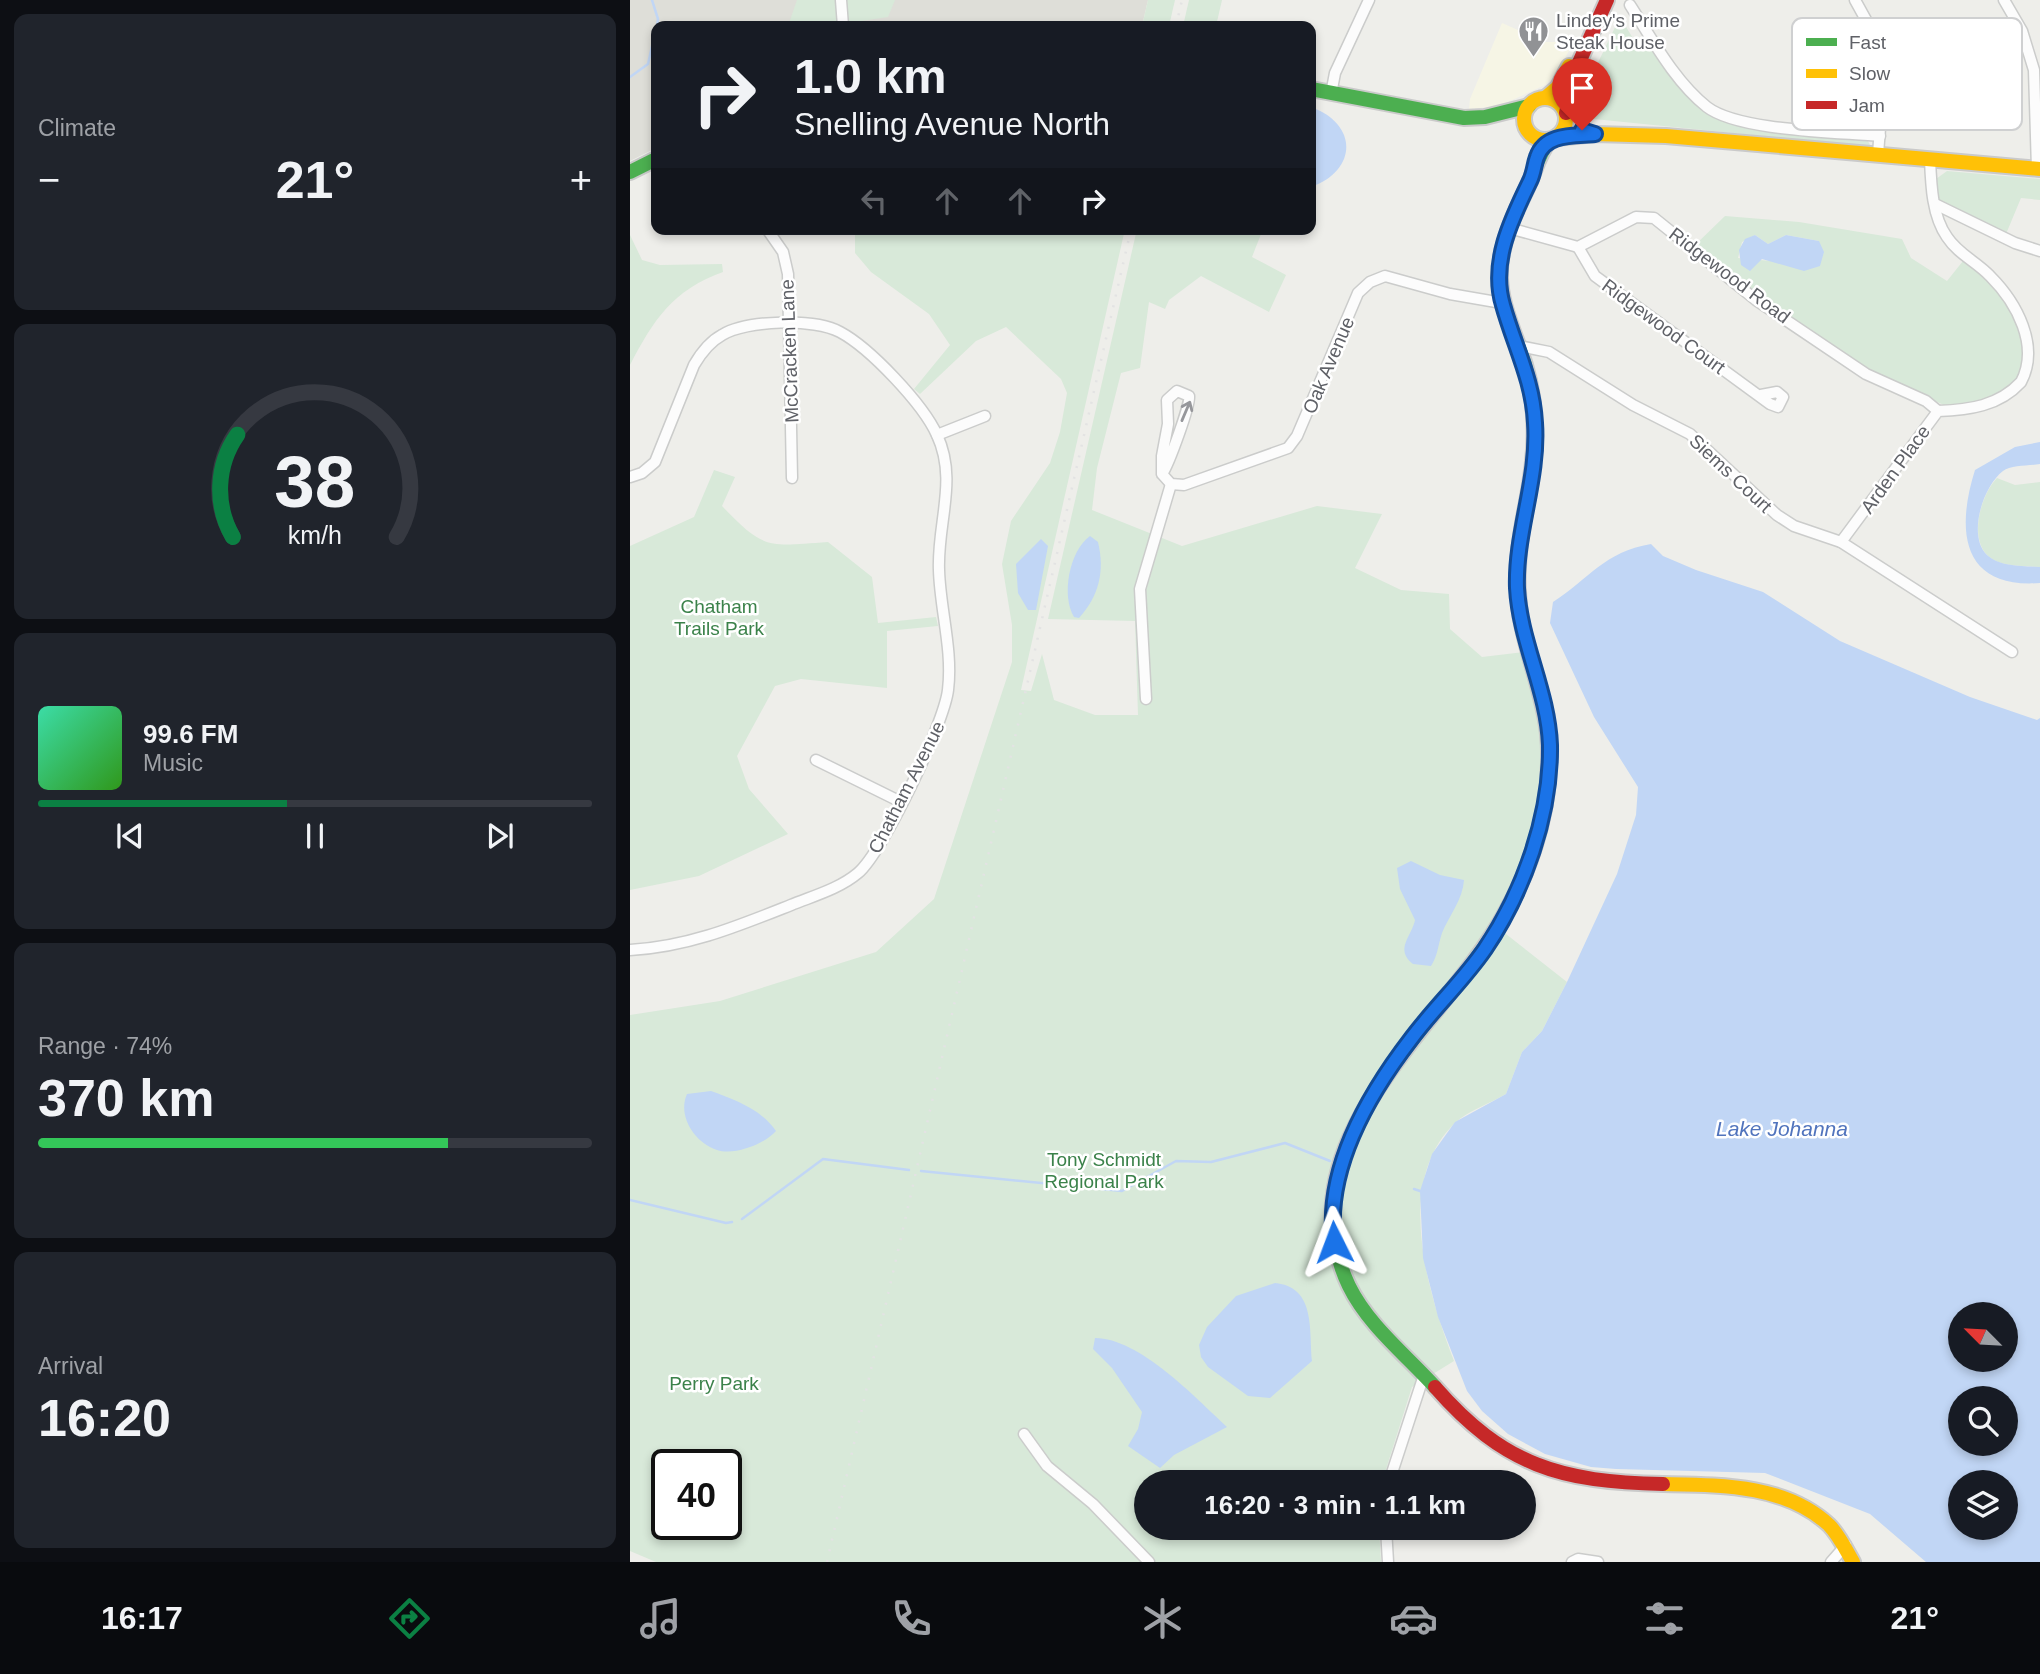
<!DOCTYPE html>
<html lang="en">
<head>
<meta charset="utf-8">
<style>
  :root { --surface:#171b24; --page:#20242c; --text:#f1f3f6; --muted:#9ea1a6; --line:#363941; --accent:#0b8043 }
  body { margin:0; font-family:Arial,sans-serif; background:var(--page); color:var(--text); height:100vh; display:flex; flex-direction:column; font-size:26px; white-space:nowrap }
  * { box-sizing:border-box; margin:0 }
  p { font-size:23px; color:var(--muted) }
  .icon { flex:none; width:38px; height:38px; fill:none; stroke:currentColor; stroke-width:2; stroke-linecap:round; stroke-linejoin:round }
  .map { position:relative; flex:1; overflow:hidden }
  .side { display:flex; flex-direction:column; gap:14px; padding:14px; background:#0d0f14; width:630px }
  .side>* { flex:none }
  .hud { position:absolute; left:21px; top:21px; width:665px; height:214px; border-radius:14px; box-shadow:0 4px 10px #0003; background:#171b24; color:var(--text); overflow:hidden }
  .needle { width:46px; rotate:294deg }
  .fabs { position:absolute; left:1318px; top:1302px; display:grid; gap:14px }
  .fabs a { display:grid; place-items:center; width:70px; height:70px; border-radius:50%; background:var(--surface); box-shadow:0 4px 10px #0003; font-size:35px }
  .speed { position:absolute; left:21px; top:1449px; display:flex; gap:14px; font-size:35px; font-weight:700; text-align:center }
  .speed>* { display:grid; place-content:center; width:91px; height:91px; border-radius:50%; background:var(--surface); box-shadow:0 4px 10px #0003; line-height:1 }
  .speed .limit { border:4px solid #111; border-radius:10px; background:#fff; color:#111 }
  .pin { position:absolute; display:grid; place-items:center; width:60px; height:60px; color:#fff; margin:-72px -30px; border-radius:50% 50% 50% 0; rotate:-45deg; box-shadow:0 0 7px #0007 }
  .pin .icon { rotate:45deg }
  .me { position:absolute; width:77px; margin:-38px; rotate:357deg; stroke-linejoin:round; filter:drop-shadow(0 0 5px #0008) }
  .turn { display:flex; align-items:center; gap:24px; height:147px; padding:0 28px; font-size:32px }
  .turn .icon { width:91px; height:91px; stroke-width:2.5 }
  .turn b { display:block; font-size:49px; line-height:60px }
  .lanes { display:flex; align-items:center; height:66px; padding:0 28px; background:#0003; justify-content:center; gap:35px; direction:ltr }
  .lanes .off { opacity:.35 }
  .big { font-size:52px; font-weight:800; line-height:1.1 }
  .side .widget { flex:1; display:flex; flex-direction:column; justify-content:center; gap:10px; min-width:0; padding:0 24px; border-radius:14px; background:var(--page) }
  .side .dial { align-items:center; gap:0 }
  .dial svg { height:182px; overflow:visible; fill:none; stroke:var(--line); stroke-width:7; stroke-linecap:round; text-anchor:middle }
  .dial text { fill:var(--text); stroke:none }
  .song { display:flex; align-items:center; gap:21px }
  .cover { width:84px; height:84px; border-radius:10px; background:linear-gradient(135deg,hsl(160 70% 55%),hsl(110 70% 35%)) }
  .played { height:7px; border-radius:4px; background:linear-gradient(90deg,var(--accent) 45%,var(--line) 45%) }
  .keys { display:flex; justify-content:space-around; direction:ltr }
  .heat { display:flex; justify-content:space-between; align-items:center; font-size:38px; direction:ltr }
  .charge { height:10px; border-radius:5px; background:linear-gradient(90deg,#34c759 74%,var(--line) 0) }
  .trip { position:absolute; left:504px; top:1470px; width:402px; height:70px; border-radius:35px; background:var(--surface); box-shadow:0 4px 10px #0003; font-weight:800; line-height:70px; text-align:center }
  .dock { display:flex; height:112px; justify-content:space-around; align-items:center; background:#090b0e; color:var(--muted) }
  .dock .icon { width:49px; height:49px }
  .dock .active { color:var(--accent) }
  .dock b { font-size:32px; color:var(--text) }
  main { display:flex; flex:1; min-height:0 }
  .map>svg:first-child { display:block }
  .commercial { fill:#f6f5e5 }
  .education { fill:#deded8 }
  .green { fill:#d8e9d9; fill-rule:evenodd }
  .water { fill:#c1d6f5; fill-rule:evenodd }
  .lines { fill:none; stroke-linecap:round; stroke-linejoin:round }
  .stream { stroke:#c1d6f5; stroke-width:2.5 }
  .street-casing { stroke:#cbcccb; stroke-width:13 }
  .fast-casing { stroke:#cacaca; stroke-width:18 }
  .slow-casing { stroke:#cacaca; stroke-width:18 }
  .jam-casing { stroke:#cacaca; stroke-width:18 }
  .street { stroke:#fcfcfc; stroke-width:10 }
  .fast { stroke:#4caf50; stroke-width:14 }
  .slow { stroke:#ffc107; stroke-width:14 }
  .jam { stroke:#c62828; stroke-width:14 }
  .rail { stroke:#e3e3e3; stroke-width:2.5; stroke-dasharray:2 9; stroke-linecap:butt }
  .oneway { stroke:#96979b }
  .route-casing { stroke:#114b97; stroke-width:18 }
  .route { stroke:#1a73e8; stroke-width:12 }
  .labels { text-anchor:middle; stroke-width:5; stroke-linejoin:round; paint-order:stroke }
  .poi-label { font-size:19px; fill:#5f6167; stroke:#fff; text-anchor:start }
  .street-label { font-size:19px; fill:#5f6167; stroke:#fff }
  .park-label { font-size:19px; fill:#3b824a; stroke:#fff }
  .water-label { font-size:21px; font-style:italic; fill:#5174bd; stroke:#fff }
  .key { fill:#fff; stroke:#cfd0d1; stroke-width:2 }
  .key-label { font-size:19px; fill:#5f6167 }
</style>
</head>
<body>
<main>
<section class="side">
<div class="widget"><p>Climate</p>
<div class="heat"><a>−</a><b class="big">21°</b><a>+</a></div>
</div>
<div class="widget dial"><svg viewBox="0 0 100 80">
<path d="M14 69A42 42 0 1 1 86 69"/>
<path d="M14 69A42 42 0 0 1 16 24" stroke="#0b8043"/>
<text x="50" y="56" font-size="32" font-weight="700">38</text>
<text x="50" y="72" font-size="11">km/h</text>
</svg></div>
<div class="widget">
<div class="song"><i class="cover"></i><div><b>99.6 FM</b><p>Music</p></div></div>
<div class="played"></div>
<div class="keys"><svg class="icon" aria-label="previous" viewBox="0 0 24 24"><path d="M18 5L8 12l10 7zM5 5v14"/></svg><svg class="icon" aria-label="pause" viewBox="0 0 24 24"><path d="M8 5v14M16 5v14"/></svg><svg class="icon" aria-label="next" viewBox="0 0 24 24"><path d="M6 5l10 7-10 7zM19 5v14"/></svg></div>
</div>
<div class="widget"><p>Range · 74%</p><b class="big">370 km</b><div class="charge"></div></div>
<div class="widget"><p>Arrival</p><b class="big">16:20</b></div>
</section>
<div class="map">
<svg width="1410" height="1562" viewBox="0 0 1410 1562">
  <rect width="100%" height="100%" fill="#eeeeea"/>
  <polygon class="commercial" points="872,23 915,42 934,42 941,47 925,76 915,85 869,106 839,109 840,99"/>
  <polygon class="education" points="0,0 518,0 512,26 26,26 26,148 0,161"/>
  <g class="green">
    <polygon points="167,0 265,0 258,17 198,26 158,26"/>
    <polygon points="518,0 545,0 539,26 512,26"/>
    <polygon points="559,0 592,0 586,26 553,26"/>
    <path d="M990 17 1004 40 1015 38C1029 57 1042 81 1059 98 1096 137 1188 135 1238 141L1241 147 954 118 949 102Z"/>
    <polygon points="1317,171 1410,179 1410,200 1391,198 1376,234 1309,201 1306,179"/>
    <path d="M1095 216 1169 222 1272 239 1281 258 1317 281 1333 261C1364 283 1388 314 1401 349L1387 381 1376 391 1330 407 1316 406 1233 368 1063 247ZM1125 235 1138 244 1156 235 1189 241 1160 266 1141 261 1108 258 1112 242Z"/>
    <path d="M225 229H495L391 690 401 691 412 654 424 700 465 715H508L505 621 418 619 507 229H538L549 234 566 229H633L622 257 656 275 639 312 571 276 539 300 535 309 519 302 510 368 491 373 467 468 462 510 552 546 687 506 752 514 725 568 771 590 819 594 820 629 852 657 894 652C899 673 906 694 910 715 921 784 897 865 862 923L937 982 912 1031 892 1052 876 1094C861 1103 837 1111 825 1123 763 1182 798 1293 824 1361L782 1387 752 1482H516V1528H749L751 1562H26L0 1551V1015L90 1001 246 952 304 899 382 662V625L372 564 381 521 420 463 430 432 437 393 431 379 376 327 346 341 290 394 284 389 320 345 299 314 241 272 225 253ZM37 1465H96V1524H37Z"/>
    <path d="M0 235 12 260 30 265 92 264 93 272C43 290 24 319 0 365Z"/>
    <path d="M84 470 105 477 92 506C135 551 138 546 198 542L242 577 248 623 306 617 308 626 257 631V688L171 679 145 686 107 756 119 789 158 834 69 876 0 890V546L64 517Z"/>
    <path d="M1367 478 1385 485 1410 482V567C1394 566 1369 567 1357 555 1339 536 1351 495 1367 478Z"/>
  </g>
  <g class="water">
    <path d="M681 107C728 124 728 170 681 187Z"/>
    <polygon points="1125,235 1138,244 1156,235 1189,241 1194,252 1190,266 1174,271 1132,259 1120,271 1111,265 1109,250 1115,239"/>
    <path d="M1410 442V464C1400 466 1381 465 1373 471 1353 486 1337 536 1357 555 1370 567 1394 566 1410 567V583C1331 589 1326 530 1345 470L1385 447Z"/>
    <path d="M460 536 468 542C475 571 469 596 449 618L444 617C431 596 439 551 460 536Z"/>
    <polygon points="411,539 418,546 406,610 398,610 388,593 386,564"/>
    <path d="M1021 544 1033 556 1066 570 1133 592 1210 641 1340 697 1407 720 1410 718V1562H1296L1240 1514 1135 1473 986 1469 961 1467 915 1454 878 1434 852 1411 837 1391 808 1317 793 1258 790 1191 802 1154 825 1122 876 1094 892 1052 912 1031 937 982 987 874 1006 815 1008 787 964 717 920 623 923 602C960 578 974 552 1021 544ZM1330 1314H1376V1360H1330ZM1330 1398H1376V1444H1330ZM1330 1482H1376V1528H1330Z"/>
    <path d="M781 861 810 875 834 880C833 899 819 916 812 933 808 945 808 955 801 966L783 964C764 949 782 936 785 920L770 889 767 868Z"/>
    <path d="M81 1091C105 1100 131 1109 146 1131 135 1144 104 1156 87 1150 65 1143 47 1116 57 1094Z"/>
    <path d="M645 1283C686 1287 679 1330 682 1361L640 1398 618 1396 578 1367 571 1357 569 1345 577 1327 606 1296Z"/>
    <path d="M465 1338C509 1338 565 1397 597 1427L544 1455 530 1468 498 1446 508 1429 512 1412 482 1368 463 1349Z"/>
  </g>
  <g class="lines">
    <g class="stream">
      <polyline points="22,0 28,19 27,26"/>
      <polyline points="0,77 18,64 26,28"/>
      <polyline points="291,1171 492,1191 546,1161 581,1162 655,1143 700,1161"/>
      <polyline points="784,1189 790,1191"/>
      <polyline points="0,1200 96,1223 102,1222"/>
      <polyline points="112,1219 193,1159 279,1170"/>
    </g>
    <defs>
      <g id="street">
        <polyline points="211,0 213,26"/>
        <polyline points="1225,0 1251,47 1255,64 1248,154"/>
        <polyline points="1374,0 1392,31 1404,70 1407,169"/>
        <path d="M1000 5C1022 39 1045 82 1077 107 1108 131 1208 132 1250 136"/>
        <polyline points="701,94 705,73 739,0"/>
        <polyline points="1305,204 1385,243 1410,251"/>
        <polyline points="879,228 948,247 1006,217 1024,218 1126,300 1236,374 1296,401 1308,411"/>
        <polyline points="137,229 153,252 158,274 162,478"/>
        <polyline points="948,247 965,276 1140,404 1148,407 1153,397 1147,392 1131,395"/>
        <polyline points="889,346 919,352 1003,405 1060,434 1147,515 1164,526 1211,542 1382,652"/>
        <polyline points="307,435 355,416"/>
        <path d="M532 474C539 464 561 403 559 396L547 391 537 400 538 424 532 456V474L541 484 554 485 658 448 667 436 728 293 740 282 755 276 820 294 872 303"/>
        <path d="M0 477 12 473 25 462 64 365C71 353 79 342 92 335 116 320 185 318 210 332 240 348 293 404 307 435 328 480 307 523 309 570 310 609 323 650 318 690 314 724 253 852 228 873 209 889 183 896 161 905 108 926 58 947 0 950"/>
        <path d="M1211 542 1308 411C1339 410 1369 406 1391 382 1410 346 1387 303 1360 276 1347 262 1328 254 1317 237 1302 216 1301 184 1300 159"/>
        <polyline points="516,699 510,589 541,484"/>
        <polyline points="186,760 271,802"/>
        <polyline points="394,1434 417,1466 463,1504 519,1562"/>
        <polyline points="759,1482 794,1375"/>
        <polyline points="756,1528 758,1562"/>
        <polyline points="942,1562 948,1559 968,1562"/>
        <polyline points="1201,1562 1216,1545"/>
      </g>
      <g id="fast">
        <polyline points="681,89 834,118 855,117 899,106"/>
        <polyline points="0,172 26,159"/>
        <path d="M897 502C906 455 909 412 895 365 885 334 868 302 870 268 872 239 885 213 897 188 905 171 908 154 920 140"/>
        <path d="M805 1387C776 1355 738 1325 719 1286 650 1141 814 1025 875 914"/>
      </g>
      <g id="slow">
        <circle cx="915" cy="119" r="21"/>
        <polyline points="915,98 928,87 939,66"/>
        <polyline points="926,138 965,134 1036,136 1410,169"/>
        <path d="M875 914C905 861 924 795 918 734 914 695 898 658 891 619 884 579 889 541 897 502"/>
        <path d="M1033 1484C1090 1485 1155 1484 1199 1525 1209 1535 1216 1550 1223 1562"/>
      </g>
      <g id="jam">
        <polyline points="936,113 947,67 977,0"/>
        <path d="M805 1387C874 1466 931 1482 1033 1484"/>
      </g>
    </defs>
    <use href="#street" class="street-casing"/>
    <use href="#fast" class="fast-casing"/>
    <use href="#slow" class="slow-casing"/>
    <use href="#jam" class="jam-casing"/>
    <use href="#street" class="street"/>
    <use href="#fast" class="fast"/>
    <use href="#slow" class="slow"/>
    <use href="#jam" class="jam"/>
    <g class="rail">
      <polyline points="546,26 552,0"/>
      <polyline points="197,1562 501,229"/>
    </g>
  </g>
  <defs><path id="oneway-shaft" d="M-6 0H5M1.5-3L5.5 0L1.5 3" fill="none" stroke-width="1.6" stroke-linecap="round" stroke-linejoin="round" transform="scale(1.75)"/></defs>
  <use class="oneway" href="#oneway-shaft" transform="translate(556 411) rotate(-67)"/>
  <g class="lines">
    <defs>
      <path id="route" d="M704 1242C695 1170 738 1095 781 1039 804 1008 833 981 855 949 894 891 921 815 920 745 918 691 890 642 887 588 885 533 909 479 905 423 903 380 884 345 873 305 860 262 882 218 900 181 904 173 904 165 907 157 915 133 944 136 965 134L952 130"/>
    </defs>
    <use href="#route" class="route-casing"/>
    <use href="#route" class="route"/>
  </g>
  <defs>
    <symbol id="restaurant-pin" viewBox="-11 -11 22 30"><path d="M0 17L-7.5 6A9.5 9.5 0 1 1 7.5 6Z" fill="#919295" stroke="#fff"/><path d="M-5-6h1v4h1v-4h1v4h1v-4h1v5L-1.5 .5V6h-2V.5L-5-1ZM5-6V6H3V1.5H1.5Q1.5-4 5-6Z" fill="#fff"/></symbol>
  </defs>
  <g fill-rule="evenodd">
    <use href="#restaurant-pin" x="886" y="14" width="35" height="47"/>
  </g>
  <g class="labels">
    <g class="poi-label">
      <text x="926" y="27">Lindey's Prime<tspan x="926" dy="22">Steak House</tspan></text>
    </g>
    <g class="street-label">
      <text transform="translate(1100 275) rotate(37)" y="7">Ridgewood Road</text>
      <text transform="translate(1034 326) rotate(36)" y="7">Ridgewood Court</text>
      <text transform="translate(159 351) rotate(-92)" y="7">McCracken Lane</text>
      <text transform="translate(698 365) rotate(-67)" y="7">Oak Avenue</text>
      <text transform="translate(1265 469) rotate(-54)" y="7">Arden Place</text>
      <text transform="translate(1101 473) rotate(43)" y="7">Siems Court</text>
      <text transform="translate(276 787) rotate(-63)" y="7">Chatham Avenue</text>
    </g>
    <g class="park-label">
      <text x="89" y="613">Chatham<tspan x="89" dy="22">Trails Park</tspan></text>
      <text x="474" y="1166">Tony Schmidt<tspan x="474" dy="22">Regional Park</tspan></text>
      <text x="84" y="1390">Perry Park</text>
    </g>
    <g class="water-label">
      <text x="1152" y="1136">Lake Johanna</text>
    </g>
  </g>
  <rect x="1162" y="18" width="230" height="112" rx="10" class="key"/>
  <rect x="1176" y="38" width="31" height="8" fill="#4caf50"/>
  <rect x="1176" y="69" width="31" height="9" fill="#ffc107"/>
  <rect x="1176" y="101" width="31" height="8" fill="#c62828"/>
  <g class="key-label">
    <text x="1219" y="49">Fast</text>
    <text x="1219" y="80">Slow</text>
    <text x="1219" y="112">Jam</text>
  </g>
</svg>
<div class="fabs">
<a><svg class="needle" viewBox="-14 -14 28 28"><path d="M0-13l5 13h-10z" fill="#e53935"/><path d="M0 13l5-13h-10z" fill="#9ea1a6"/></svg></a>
<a><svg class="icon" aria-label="search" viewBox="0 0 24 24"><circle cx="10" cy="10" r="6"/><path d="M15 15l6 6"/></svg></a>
<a><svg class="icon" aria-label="layers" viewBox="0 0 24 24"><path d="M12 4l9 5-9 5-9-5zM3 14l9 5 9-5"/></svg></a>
</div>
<div class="speed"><div class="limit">40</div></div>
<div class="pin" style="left:952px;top:130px;background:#d93025"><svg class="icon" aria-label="arrive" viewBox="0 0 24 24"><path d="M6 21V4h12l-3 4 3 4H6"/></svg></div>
<svg class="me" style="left:704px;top:1242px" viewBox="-20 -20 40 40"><path d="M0-17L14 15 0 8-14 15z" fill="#1a73e8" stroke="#fff" stroke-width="4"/></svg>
<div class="trip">16:20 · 3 min · 1.1 km</div>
<div class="hud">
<div class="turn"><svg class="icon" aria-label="right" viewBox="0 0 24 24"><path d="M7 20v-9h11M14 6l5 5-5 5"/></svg><div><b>1.0 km</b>Snelling Avenue North</div></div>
<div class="lanes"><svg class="icon off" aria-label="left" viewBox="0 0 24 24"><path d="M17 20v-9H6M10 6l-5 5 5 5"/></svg><svg class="icon off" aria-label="ahead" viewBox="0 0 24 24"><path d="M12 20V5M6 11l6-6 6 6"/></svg><svg class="icon off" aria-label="ahead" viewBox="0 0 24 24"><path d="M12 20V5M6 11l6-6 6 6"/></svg><svg class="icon" aria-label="right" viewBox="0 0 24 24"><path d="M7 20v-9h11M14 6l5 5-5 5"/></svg></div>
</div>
</div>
</main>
<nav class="dock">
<b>16:17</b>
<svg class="icon active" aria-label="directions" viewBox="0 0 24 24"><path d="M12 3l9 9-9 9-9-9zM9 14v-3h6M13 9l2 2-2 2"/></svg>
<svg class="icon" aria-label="music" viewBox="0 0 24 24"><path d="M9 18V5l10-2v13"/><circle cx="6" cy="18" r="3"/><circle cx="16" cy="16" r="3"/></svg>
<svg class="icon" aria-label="phone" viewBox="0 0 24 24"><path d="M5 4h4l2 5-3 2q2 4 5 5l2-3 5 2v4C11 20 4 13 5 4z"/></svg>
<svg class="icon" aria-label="climate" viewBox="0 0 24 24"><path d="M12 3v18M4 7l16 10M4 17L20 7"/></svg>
<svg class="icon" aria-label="car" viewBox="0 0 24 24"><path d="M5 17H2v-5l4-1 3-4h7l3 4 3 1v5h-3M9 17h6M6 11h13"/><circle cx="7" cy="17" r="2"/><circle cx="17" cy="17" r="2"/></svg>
<svg class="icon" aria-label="filters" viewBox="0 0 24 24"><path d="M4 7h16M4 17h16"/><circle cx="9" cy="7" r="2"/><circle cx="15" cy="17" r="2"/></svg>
<b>21°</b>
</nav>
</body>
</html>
